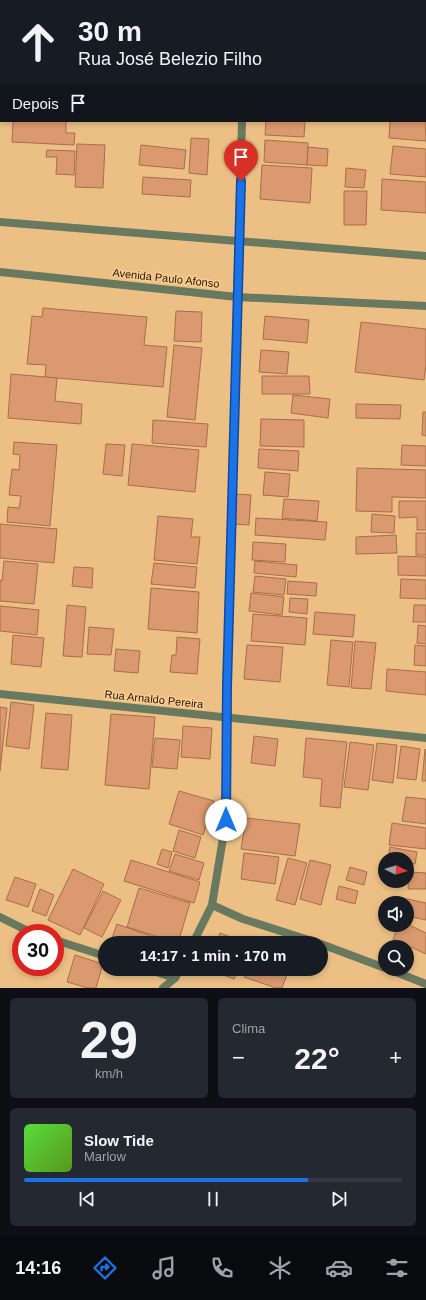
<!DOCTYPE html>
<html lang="pt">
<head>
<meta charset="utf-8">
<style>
  :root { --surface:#171b24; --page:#242831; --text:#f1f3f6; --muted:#9ea1a6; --line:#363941; --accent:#1a73e8 }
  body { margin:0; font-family:Helvetica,sans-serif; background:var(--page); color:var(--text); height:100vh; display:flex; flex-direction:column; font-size:15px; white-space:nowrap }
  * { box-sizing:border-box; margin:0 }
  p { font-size:13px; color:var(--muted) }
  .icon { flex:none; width:22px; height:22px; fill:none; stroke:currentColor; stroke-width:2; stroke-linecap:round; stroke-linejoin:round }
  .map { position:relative; height:988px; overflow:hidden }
  .drawer { display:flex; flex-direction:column; gap:10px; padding:10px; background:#0d0f14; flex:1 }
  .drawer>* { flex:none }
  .guide { position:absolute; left:0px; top:0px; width:426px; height:122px; box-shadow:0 2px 6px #0003; background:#171b24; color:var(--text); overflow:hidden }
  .needle { width:26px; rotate:95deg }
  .controls { position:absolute; left:378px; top:852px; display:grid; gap:8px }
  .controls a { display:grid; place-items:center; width:36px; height:36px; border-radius:50%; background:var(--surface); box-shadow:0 2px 6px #0003; font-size:20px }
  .speed { position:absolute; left:12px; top:924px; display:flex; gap:8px; font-size:20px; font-weight:700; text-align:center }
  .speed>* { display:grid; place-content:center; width:52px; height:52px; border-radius:50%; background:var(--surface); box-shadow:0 2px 6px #0003; line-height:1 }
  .speed .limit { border:6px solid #d22; background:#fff; color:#111 }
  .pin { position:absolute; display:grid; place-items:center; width:34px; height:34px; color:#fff; margin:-41px -17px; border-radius:50% 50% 50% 0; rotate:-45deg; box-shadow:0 0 4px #0007 }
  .pin .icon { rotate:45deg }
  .me { position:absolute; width:44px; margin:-22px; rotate:0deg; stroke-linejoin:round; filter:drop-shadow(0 0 3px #0008) }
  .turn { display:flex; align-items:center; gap:14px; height:84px; padding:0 12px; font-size:18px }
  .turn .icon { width:52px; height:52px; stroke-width:2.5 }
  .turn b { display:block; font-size:28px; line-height:34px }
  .then { display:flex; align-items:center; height:38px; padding:0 12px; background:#0003; gap:8px; font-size:15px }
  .big { font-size:30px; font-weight:700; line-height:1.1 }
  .drawer .widget { flex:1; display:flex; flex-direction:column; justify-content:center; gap:6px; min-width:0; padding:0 14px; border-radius:6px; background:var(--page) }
  .drawer .dial { align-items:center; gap:0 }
  .dial b { font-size:52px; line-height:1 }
  .song { display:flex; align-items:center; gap:12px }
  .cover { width:48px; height:48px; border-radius:6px; background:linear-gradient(135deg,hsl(110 70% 55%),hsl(90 70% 35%)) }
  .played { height:4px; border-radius:2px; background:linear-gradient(90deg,var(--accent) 75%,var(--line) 75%) }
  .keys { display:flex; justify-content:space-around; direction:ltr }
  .heat { display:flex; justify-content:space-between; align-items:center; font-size:22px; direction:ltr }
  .drawer .tiles { flex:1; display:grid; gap:10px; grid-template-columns:1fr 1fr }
  .widget:last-child { grid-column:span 2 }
  .trip { position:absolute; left:98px; top:936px; width:230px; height:40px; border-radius:20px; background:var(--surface); box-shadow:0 2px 6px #0003; font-weight:700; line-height:40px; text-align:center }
  .tab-bar { display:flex; height:64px; justify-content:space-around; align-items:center; background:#090b0e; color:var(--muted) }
  .tab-bar .icon { width:28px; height:28px }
  .tab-bar .current { color:var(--accent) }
  .tab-bar b { font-size:18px; color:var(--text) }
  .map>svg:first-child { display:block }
  .building { fill:#da996f; stroke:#a86e48 }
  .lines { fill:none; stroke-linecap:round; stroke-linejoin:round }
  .street { stroke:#69795f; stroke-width:8 }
  .route-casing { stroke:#114b97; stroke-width:10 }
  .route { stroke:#1a73e8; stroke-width:7 }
  .labels { text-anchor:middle; stroke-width:3; stroke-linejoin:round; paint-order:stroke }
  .street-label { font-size:11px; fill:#241400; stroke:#f9cd92 }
</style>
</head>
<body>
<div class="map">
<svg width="426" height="988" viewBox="0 0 426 988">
  <rect width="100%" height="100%" fill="#ecc085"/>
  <g class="building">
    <polygon points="20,0 104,0 19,1"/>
    <polygon points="142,0 209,0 142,1"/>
    <polygon points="270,0 316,0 333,1 270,1"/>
    <polygon points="346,0 364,0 372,1 346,1"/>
    <polygon points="392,0 426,0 426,2 425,1"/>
    <rect x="425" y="4" width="1" height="21"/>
    <rect x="425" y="25" width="1" height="21"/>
    <rect x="425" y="50" width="1" height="20"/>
    <rect x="425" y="86" width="1" height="24"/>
    <polygon points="425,118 426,141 389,138 390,121 425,121"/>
    <polygon points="13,121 66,121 66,133 75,133 74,145 12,142"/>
    <polygon points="266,121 305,121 304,137 265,135"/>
    <polygon points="191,138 209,139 207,175 189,173"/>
    <polygon points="265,140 308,143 307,165 264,162"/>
    <polygon points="77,144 105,145 103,188 75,187"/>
    <polygon points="141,145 186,150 184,169 139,165"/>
    <polygon points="393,146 426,149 426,177 390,174"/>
    <polygon points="308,147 328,149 327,166 307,165"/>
    <polygon points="47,150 75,151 74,175 56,174 57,157 46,157"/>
    <polygon points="262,165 312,168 310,203 260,199"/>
    <polygon points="346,168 366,170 364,188 345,187"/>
    <polygon points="143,177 191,180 190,197 142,194"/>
    <polygon points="382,179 426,182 426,213 381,210"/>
    <polygon points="344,191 367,191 366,225 344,225"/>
    <polygon points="43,308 147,317 144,345 167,347 163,387 45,377 46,365 27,364 32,316 42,317"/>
    <polygon points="176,311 202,312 201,342 174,341"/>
    <polygon points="265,316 309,320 307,343 263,339"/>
    <polygon points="361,322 426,329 426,364 424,380 355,372"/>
    <polygon points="174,345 202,348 195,420 167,417"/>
    <polygon points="261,350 289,352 287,374 259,372"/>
    <polygon points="11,374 57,378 55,401 82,404 81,424 8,418"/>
    <polygon points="262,376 309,376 310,394 262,394"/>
    <polygon points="293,395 330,399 328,418 291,413"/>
    <polygon points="356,404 401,405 400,419 356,418"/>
    <polygon points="423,412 426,412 426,436 422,435"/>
    <polygon points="261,419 304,420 304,447 260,446"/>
    <polygon points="153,420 208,424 206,447 152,443"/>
    <polygon points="14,442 57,445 50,526 7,522 8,507 19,508 21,496 9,495 12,469 19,470 20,455 13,454"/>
    <polygon points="106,444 125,445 122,476 103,474"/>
    <polygon points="132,444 199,450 195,492 128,485"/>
    <polygon points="402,445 426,446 426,466 401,465"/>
    <polygon points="259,449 299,451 298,471 258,468"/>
    <polygon points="357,468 426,470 426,498 392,497 392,512 356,511"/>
    <polygon points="265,472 290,474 288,497 263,495"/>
    <polygon points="235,494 251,495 249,525 233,524"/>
    <polygon points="284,499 319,501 317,521 282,518"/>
    <polygon points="399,501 426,501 426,530 417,530 417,517 399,518"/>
    <polygon points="372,514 395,516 394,533 371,532"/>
    <polygon points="158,516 193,519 191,537 200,537 197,564 154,560"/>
    <polygon points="256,518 327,522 325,540 255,535"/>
    <polygon points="0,524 57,529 54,563 0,558"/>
    <rect x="416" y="533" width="10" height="22"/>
    <polygon points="396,535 397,553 356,554 356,537"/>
    <polygon points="253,542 286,544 285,562 252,560"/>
    <polygon points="398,556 426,557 426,576 398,575"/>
    <polygon points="4,561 38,564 34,604 0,601 0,580 2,581"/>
    <polygon points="255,561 297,565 296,577 254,573"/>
    <polygon points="154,563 197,567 195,588 151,584"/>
    <polygon points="74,567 93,568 92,588 72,586"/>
    <polygon points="255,576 286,579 284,595 253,592"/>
    <polygon points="401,579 426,580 426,599 400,598"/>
    <polygon points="288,581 317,583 316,596 287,594"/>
    <polygon points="151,588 199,592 197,633 148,629"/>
    <polygon points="251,593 284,597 282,615 249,611"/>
    <polygon points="290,598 308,599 307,614 289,612"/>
    <polygon points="67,605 86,607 82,657 63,656"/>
    <polygon points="414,605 426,605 426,622 413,622"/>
    <polygon points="0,606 39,610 37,635 0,631"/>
    <polygon points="315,612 355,615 353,637 313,634"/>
    <polygon points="253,614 307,618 305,645 251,641"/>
    <polygon points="418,625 426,626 426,644 417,643"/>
    <polygon points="89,627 114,629 111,655 87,654"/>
    <polygon points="13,635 44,638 41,667 11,664"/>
    <polygon points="177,637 200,639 197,674 170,672 172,655 176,655"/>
    <polygon points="331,640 353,642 349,687 327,685"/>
    <polygon points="355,641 376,643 371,689 351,688"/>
    <polygon points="247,645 283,647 280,682 244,679"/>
    <polygon points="415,645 426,646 426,666 414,665"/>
    <polygon points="116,649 140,651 138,673 114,671"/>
    <polygon points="387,669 426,672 426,695 386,691"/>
    <polygon points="11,702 34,705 29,749 6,746"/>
    <polygon points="0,707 7,708 0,771"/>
    <polygon points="46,713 72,715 68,770 41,768"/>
    <polygon points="111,714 155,717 149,789 105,785"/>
    <polygon points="183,726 212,728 210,759 181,757"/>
    <polygon points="254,736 278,739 275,766 251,763"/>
    <polygon points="155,738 180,740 177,769 152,767"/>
    <polygon points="306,738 347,742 340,808 320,806 322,779 303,777"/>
    <polygon points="350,742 374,745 368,790 344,787"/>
    <polygon points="377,743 397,745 393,783 372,780"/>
    <polygon points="401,746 420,749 416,780 397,778"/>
    <polygon points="425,749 426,750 426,781 422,781"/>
    <polygon points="179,791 214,801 203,835 169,824"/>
    <polygon points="406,797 426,799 426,824 402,821"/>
    <polygon points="246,818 300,824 295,856 241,849"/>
    <polygon points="392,823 426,828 426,849 389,845"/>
    <polygon points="179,830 201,837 195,858 173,851"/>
    <polygon points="390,847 417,852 415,864 407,863 407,859 388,859"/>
    <polygon points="162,849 172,852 168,868 157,864"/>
    <polygon points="244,853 279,857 275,884 241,879"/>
    <polygon points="175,854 204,863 199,880 169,871"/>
    <polygon points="288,858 307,863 295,905 276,900"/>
    <polygon points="131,860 200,882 194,903 124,881"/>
    <polygon points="310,860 331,865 321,905 300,899"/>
    <polygon points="350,867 367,872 364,885 346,880"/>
    <polygon points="73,869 104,884 80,935 48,920"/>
    <polygon points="409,872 426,873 426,889 408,889"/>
    <polygon points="15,877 36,884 28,907 6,900"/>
    <polygon points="339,886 358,891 355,904 336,899"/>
    <polygon points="139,888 190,903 178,943 127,927"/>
    <polygon points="40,889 54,895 46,916 32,911"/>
    <polygon points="103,891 121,900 102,937 84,928"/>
    <polygon points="393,896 426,903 426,920 407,916 407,903 392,903"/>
    <polygon points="117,924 171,943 116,943 111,941"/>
    <polygon points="407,924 426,933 426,954 393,939 399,925 407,925"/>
    <polygon points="220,933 247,943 216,943"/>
    <polygon points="75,955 103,964 96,988 88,988 67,982"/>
    <polygon points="207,969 238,969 234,979"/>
    <polygon points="247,969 289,969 282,988 276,988 244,977"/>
  </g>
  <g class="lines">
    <g class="street">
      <polyline points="244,1 244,0"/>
      <polyline points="242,121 226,718 226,820 212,905 243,919 318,943"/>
      <polyline points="0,222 426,256"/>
      <polyline points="0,272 237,297 426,306"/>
      <polyline points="0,694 426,738"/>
      <polyline points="0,917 32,933"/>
      <polyline points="55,940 105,956"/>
      <polyline points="193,943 212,905"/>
      <polyline points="321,944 385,968"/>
      <polyline points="147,969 175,978 180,969"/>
      <polyline points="388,969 426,984"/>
      <polyline points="163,988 175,978"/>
    </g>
  </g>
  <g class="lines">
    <defs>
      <polyline id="route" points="226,820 227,686 241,181"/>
    </defs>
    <use href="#route" class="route-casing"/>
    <use href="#route" class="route"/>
  </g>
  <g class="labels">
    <g class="street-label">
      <text transform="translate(166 278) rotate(6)" y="4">Avenida Paulo Afonso</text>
      <text transform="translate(154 699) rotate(6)" y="4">Rua Arnaldo Pereira</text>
    </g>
  </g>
</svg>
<div class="controls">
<a><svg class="needle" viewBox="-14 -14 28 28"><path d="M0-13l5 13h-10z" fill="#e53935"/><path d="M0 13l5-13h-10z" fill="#9ea1a6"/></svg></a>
<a><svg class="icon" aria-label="sound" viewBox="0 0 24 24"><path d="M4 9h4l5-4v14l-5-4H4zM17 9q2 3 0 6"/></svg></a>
<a><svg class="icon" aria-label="search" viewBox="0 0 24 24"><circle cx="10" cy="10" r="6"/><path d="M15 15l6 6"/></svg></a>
</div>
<div class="speed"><div class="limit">30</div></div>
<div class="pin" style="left:241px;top:181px;background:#d93025"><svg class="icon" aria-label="arrive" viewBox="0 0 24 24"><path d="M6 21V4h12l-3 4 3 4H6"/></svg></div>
<svg class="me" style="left:226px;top:820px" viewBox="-20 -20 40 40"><circle r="19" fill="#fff"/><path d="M0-13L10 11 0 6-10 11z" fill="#1a73e8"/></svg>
<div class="trip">14:17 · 1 min · 170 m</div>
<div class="guide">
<div class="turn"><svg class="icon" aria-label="ahead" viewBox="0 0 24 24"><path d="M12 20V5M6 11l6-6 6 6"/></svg><div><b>30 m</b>Rua José Belezio Filho</div></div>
<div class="then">Depois<svg class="icon" aria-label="arrive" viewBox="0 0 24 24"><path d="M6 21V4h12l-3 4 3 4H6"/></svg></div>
</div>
</div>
<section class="drawer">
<div class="tiles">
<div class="widget dial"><b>29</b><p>km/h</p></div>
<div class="widget"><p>Clima</p>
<div class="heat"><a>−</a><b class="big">22°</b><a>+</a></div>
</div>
<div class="widget">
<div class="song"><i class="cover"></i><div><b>Slow Tide</b><p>Marlow</p></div></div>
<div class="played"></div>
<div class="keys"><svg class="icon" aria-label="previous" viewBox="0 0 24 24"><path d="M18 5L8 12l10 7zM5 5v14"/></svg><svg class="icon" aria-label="pause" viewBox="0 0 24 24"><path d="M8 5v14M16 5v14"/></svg><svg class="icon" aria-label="next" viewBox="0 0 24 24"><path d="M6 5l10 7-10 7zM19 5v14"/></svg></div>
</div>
</div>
</section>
<nav class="tab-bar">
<b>14:16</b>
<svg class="icon current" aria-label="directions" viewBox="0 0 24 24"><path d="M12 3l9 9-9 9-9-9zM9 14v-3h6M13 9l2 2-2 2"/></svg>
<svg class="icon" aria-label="music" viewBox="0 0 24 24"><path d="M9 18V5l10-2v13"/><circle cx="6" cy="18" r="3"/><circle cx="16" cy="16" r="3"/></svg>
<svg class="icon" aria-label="phone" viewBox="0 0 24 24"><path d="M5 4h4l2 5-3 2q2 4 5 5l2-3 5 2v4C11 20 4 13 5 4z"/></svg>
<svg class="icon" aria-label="climate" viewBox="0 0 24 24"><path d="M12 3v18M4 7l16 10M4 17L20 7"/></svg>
<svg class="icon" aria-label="car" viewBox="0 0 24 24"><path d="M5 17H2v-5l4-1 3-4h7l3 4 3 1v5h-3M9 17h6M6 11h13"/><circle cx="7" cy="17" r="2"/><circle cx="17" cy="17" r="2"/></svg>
<svg class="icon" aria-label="filters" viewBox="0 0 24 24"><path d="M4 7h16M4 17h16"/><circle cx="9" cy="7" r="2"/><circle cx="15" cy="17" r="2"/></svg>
</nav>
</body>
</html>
